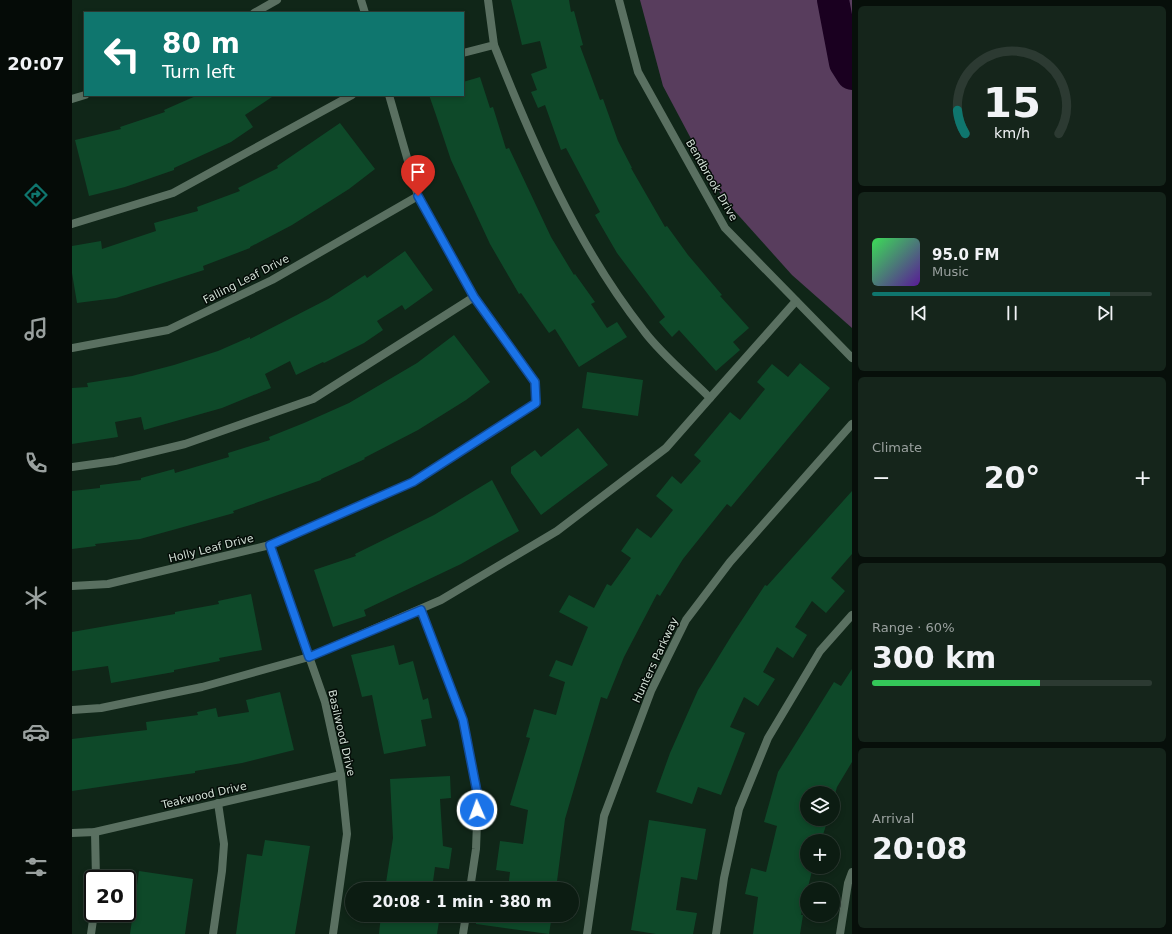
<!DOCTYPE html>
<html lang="en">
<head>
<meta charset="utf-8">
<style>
  :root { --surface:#0c1c12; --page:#15251b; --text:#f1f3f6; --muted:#9aa19f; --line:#2c3a32; --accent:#0f766e }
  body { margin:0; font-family:"DejaVu Sans",sans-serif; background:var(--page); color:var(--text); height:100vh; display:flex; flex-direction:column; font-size:15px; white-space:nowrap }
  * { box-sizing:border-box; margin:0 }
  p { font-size:13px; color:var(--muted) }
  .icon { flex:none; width:22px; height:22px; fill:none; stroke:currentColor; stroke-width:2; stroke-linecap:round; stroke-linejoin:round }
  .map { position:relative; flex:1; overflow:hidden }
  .drawer { display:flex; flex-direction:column; gap:6px; padding:6px; background:#070f0a; width:320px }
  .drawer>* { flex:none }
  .top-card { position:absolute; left:12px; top:12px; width:380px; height:84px; border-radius:0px; box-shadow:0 2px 6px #0003,0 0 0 1px var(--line); background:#0f766e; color:#fff; overflow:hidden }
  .buttons { position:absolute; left:728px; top:786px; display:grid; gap:8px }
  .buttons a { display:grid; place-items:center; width:40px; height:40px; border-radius:50%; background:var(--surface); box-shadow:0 2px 6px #0003,0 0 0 1px var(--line); font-size:20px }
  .speed { position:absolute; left:12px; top:870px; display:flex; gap:8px; font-size:20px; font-weight:700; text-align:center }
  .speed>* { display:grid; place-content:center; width:52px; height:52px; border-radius:50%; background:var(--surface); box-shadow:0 2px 6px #0003,0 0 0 1px var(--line); line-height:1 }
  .speed .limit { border:2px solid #111; border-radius:6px; background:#fff; color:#111 }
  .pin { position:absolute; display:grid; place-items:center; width:34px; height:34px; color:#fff; margin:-41px -17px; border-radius:50% 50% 50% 0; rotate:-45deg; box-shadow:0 0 4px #0007 }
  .pin .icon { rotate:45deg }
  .me { position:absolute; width:44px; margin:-22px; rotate:358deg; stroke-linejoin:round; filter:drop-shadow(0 0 3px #0008) }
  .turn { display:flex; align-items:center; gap:14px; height:84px; padding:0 12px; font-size:18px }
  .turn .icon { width:52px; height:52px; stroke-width:2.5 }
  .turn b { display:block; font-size:28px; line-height:34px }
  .big { font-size:30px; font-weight:600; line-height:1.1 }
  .drawer .widget { flex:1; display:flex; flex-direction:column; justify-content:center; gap:6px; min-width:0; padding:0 14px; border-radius:6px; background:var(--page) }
  .drawer .dial { align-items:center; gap:0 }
  .dial svg { height:104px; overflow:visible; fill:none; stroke:var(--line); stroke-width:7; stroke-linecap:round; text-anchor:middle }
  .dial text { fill:var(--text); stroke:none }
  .song { display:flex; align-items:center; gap:12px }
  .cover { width:48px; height:48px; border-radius:6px; background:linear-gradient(135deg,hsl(130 70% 55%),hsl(270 70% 35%)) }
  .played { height:4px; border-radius:2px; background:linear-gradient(90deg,var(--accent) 85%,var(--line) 85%) }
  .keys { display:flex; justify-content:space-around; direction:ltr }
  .heat { display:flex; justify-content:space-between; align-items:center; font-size:22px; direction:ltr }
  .charge { height:6px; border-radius:3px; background:linear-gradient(90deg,#34c759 60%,var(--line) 0) }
  .trip { position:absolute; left:273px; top:882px; width:234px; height:40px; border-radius:20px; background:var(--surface); box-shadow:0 2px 6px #0003,0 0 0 1px var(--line); font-weight:600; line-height:40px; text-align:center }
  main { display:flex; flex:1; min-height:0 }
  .dock { display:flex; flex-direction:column; width:72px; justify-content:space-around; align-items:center; background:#050b07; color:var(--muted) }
  .dock .icon { width:28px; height:28px }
  .dock .current { color:var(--accent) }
  .dock b { font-size:18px; color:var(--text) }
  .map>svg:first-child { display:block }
  .green { fill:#583d5d }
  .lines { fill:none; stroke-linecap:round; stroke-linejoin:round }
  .river { stroke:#1a0020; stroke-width:32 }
  .building { fill:#0e4929 }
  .service { stroke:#5a7061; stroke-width:8 }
  .minor { stroke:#5a7061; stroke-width:8 }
  .tertiary { stroke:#5a7061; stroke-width:8 }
  .route-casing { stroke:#114b97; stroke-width:10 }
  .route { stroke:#1a73e8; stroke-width:7 }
  .labels { text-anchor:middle; stroke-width:3; stroke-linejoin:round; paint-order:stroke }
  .street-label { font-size:11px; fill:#d1dfd5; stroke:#040c07 }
</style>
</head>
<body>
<main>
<nav class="dock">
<b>20:07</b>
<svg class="icon current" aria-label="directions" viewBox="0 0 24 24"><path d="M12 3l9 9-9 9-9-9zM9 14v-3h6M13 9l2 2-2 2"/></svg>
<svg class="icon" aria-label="music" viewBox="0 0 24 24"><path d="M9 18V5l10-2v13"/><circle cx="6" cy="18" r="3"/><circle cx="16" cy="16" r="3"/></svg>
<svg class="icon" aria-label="phone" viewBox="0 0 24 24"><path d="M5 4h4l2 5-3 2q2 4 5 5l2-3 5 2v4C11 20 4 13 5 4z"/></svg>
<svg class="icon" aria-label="climate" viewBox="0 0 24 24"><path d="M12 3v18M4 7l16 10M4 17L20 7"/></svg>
<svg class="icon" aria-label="car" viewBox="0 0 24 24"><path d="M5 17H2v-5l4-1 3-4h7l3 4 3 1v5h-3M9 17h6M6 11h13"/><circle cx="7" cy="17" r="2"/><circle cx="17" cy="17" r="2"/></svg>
<svg class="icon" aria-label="filters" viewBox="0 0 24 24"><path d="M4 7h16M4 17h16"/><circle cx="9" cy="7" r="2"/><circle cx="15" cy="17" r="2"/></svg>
</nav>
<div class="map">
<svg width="780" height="934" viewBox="0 0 780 934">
  <rect width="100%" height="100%" fill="#102618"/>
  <polygon class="green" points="568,0 780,0 780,328 720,275 650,197 591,86"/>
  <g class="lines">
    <polyline class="river" points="761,0 773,63 780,74"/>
  </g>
  <g class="building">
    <polygon points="439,0 497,0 499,12 502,11 511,45 508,46 528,100 531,99 546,141 560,168 559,168 593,227 595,226 616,255 650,295 648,296 677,328 661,342 668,350 644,371 607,330 600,337 587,322 593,317 545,253 523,215 528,212 494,148 489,150 473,105 466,108 459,92 465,90 459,74 475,68 468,41 450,45"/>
    <polygon points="408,77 418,108 421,107 434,149 437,148 479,237 502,275 503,274 523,302 519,304 535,328 545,322 555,337 507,367 483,329 477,333 449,293 447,294 418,244 379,160 364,115 357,95 391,95 391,82"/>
    <polygon points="126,95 203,95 173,115 181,127 159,142 102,168 102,170 53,187 17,196 3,140 49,129 48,127 93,112 92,110"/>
    <polygon points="268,123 303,169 277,189 220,225 178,247 178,248 131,266 132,270 44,298 5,303 0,273 0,246 29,241 30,249 84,231 82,223 126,211 125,207 168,191 166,188 206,168 205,166"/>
    <polygon points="333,251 361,290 333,310 330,305 305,321 311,330 292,343 252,363 251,362 224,375 218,361 193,374 199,388 150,408 72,430 69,417 43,422 46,437 0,444 0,388 16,387 15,383 60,376 102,365 146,351 178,337 178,339 256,299 293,275 295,278"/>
    <polygon points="382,335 418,382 394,400 346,430 292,458 293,459 249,479 249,480 161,511 162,513 68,539 23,544 24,546 0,549 0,491 28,488 28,485 69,480 69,478 102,469 103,473 157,457 156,453 198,440 197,437 232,423 277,403 345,363"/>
    <polygon points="728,363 758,388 659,507 655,504 611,559 588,596 585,594 552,657 535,699 529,697 493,819 484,889 436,889 438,872 424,870 428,841 451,844 456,810 438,805 458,738 454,737 462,709 484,715 493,682 477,676 484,660 500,666 516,627 487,612 497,595 522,608 535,584 539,586 559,558 549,551 565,528 579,538 601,510 584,496 600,476 609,484 629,461 622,455 658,412 668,420 693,389 685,382 700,364 716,377"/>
    <polygon points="515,372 571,380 566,416 510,408"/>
    <polygon points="506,428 536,465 469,515 439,473 439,467 463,450 469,457"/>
    <polygon points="420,480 447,531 389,564 292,610 294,616 261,627 242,570 284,556 283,554 362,515"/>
    <polygon points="780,491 780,554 759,578 773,591 754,613 740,601 723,627 735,635 721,658 705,647 691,672 703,679 686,706 672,697 658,727 673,733 649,795 626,787 620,804 584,792 598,753 626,690 660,635 693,585 695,586"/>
    <polygon points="179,594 190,650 147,658 148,661 102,670 102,672 39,683 36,666 0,671 0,632 103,614 103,612 147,604 146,601"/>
    <polygon points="322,645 327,665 341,661 351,700 356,698 360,718 349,720 354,746 312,754 300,695 290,697 279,655"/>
    <polygon points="780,669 780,762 765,787 761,801 761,793 735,793 735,819 756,819 749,841 735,841 735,867 741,867 729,915 731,915 728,934 681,934 686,897 673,894 679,868 694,872 705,826 692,822 706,772 762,682 769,686"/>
    <polygon points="208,692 222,750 170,763 123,771 123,773 0,791 0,739 75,730 74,722 126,715 125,712 144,708 146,717 177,712 174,700"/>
    <polygon points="378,776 379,798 368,799 371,846 380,848 377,869 363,867 360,889 313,889 321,838 318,779"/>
    <polygon points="577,820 634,829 625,880 609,877 604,910 625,913 621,934 584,934 559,930"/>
    <polygon points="193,840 238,846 223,934 164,934 175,854 190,856"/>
    <polygon points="67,871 121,879 113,934 58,934"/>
    <polygon points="309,915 368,915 365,934 307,934"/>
    <polygon points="404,915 480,915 477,934 404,924"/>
  </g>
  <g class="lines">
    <g class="service">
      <polyline points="391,53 422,45 416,0"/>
      <polyline points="0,224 101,193 280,95"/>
      <polyline points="638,398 724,301"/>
      <polyline points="0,467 43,461 113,444 241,399 402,297"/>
      <polyline points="349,610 391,720 406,797 404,849 398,889"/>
      <path d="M0 710 29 708 130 687 237 657 369 600 485 531 594 448 638 398C617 377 589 354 572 331 505 246 461 144 422 45"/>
      <polyline points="141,934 150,871 152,844 146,803"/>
      <polyline points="391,934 394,915"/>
      <polyline points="644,934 652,878 667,809 696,738 748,651 780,615"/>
    </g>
    <g class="minor">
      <polyline points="289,0 293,13"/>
      <polyline points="182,13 205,0"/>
      <polyline points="0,99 13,95"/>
      <polyline points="0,348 96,330 200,280 346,196"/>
      <polyline points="198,545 253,702 269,775 275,834 261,934"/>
      <polyline points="0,586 36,584 198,545 341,482 464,403 463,382 402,297 346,196 317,95"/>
      <polyline points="23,832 24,879"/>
      <polyline points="0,833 23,832 269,775"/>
      <polyline points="19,934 22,913"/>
      <polyline points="768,934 776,883 780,872"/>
    </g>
    <g class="tertiary">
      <polyline points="547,0 566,72 653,228 780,358"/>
      <polyline points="515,934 532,816 579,691 614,620 658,562 780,424"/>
    </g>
  </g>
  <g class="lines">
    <defs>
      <polyline id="route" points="346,196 402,297 463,382 464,403 341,482 198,545 237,657 349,610 391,720 406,797 405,810"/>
    </defs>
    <use href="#route" class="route-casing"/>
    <use href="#route" class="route"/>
  </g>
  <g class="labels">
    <g class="street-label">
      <text transform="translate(640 180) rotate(60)" y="4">Bendbrook Drive</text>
      <text transform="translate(174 279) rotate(-27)" y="4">Falling Leaf Drive</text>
      <text transform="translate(139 548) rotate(-14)" y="4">Holly Leaf Drive</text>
      <text transform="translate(583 660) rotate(-65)" y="4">Hunters Parkway</text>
      <text transform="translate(270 733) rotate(77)" y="4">Basilwood Drive</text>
      <text transform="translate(132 795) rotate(-13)" y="4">Teakwood Drive</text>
    </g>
  </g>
</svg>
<div class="buttons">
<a><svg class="icon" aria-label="layers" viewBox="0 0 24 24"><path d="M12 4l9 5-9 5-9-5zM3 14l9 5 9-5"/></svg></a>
<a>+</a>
<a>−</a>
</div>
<div class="speed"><div class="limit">20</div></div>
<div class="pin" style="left:346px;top:196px;background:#d93025"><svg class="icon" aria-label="arrive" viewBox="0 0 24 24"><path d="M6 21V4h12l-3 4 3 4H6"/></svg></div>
<svg class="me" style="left:405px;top:810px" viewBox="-20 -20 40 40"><circle r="17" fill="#1a73e8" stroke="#fff" stroke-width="3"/><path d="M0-11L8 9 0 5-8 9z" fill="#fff"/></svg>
<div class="trip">20:08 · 1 min · 380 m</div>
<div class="top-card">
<div class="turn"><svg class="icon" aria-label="left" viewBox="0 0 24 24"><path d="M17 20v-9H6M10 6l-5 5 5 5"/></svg><div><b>80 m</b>Turn left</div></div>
</div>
</div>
<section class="drawer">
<div class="widget dial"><svg viewBox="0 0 100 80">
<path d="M14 69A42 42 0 1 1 86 69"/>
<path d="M14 69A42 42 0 0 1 8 51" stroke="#0f766e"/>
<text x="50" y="56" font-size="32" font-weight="700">15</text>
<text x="50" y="72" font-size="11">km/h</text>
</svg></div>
<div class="widget">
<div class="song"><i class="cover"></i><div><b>95.0 FM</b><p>Music</p></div></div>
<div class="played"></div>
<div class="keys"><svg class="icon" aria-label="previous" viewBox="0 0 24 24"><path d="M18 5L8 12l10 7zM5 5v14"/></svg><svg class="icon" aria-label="pause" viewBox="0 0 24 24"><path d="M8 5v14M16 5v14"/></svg><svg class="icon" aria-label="next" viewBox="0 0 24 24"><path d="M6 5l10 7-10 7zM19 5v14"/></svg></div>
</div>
<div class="widget"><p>Climate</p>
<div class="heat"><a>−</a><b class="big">20°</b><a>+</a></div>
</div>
<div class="widget"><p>Range · 60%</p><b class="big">300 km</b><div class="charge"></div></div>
<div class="widget"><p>Arrival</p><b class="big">20:08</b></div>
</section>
</main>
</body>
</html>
